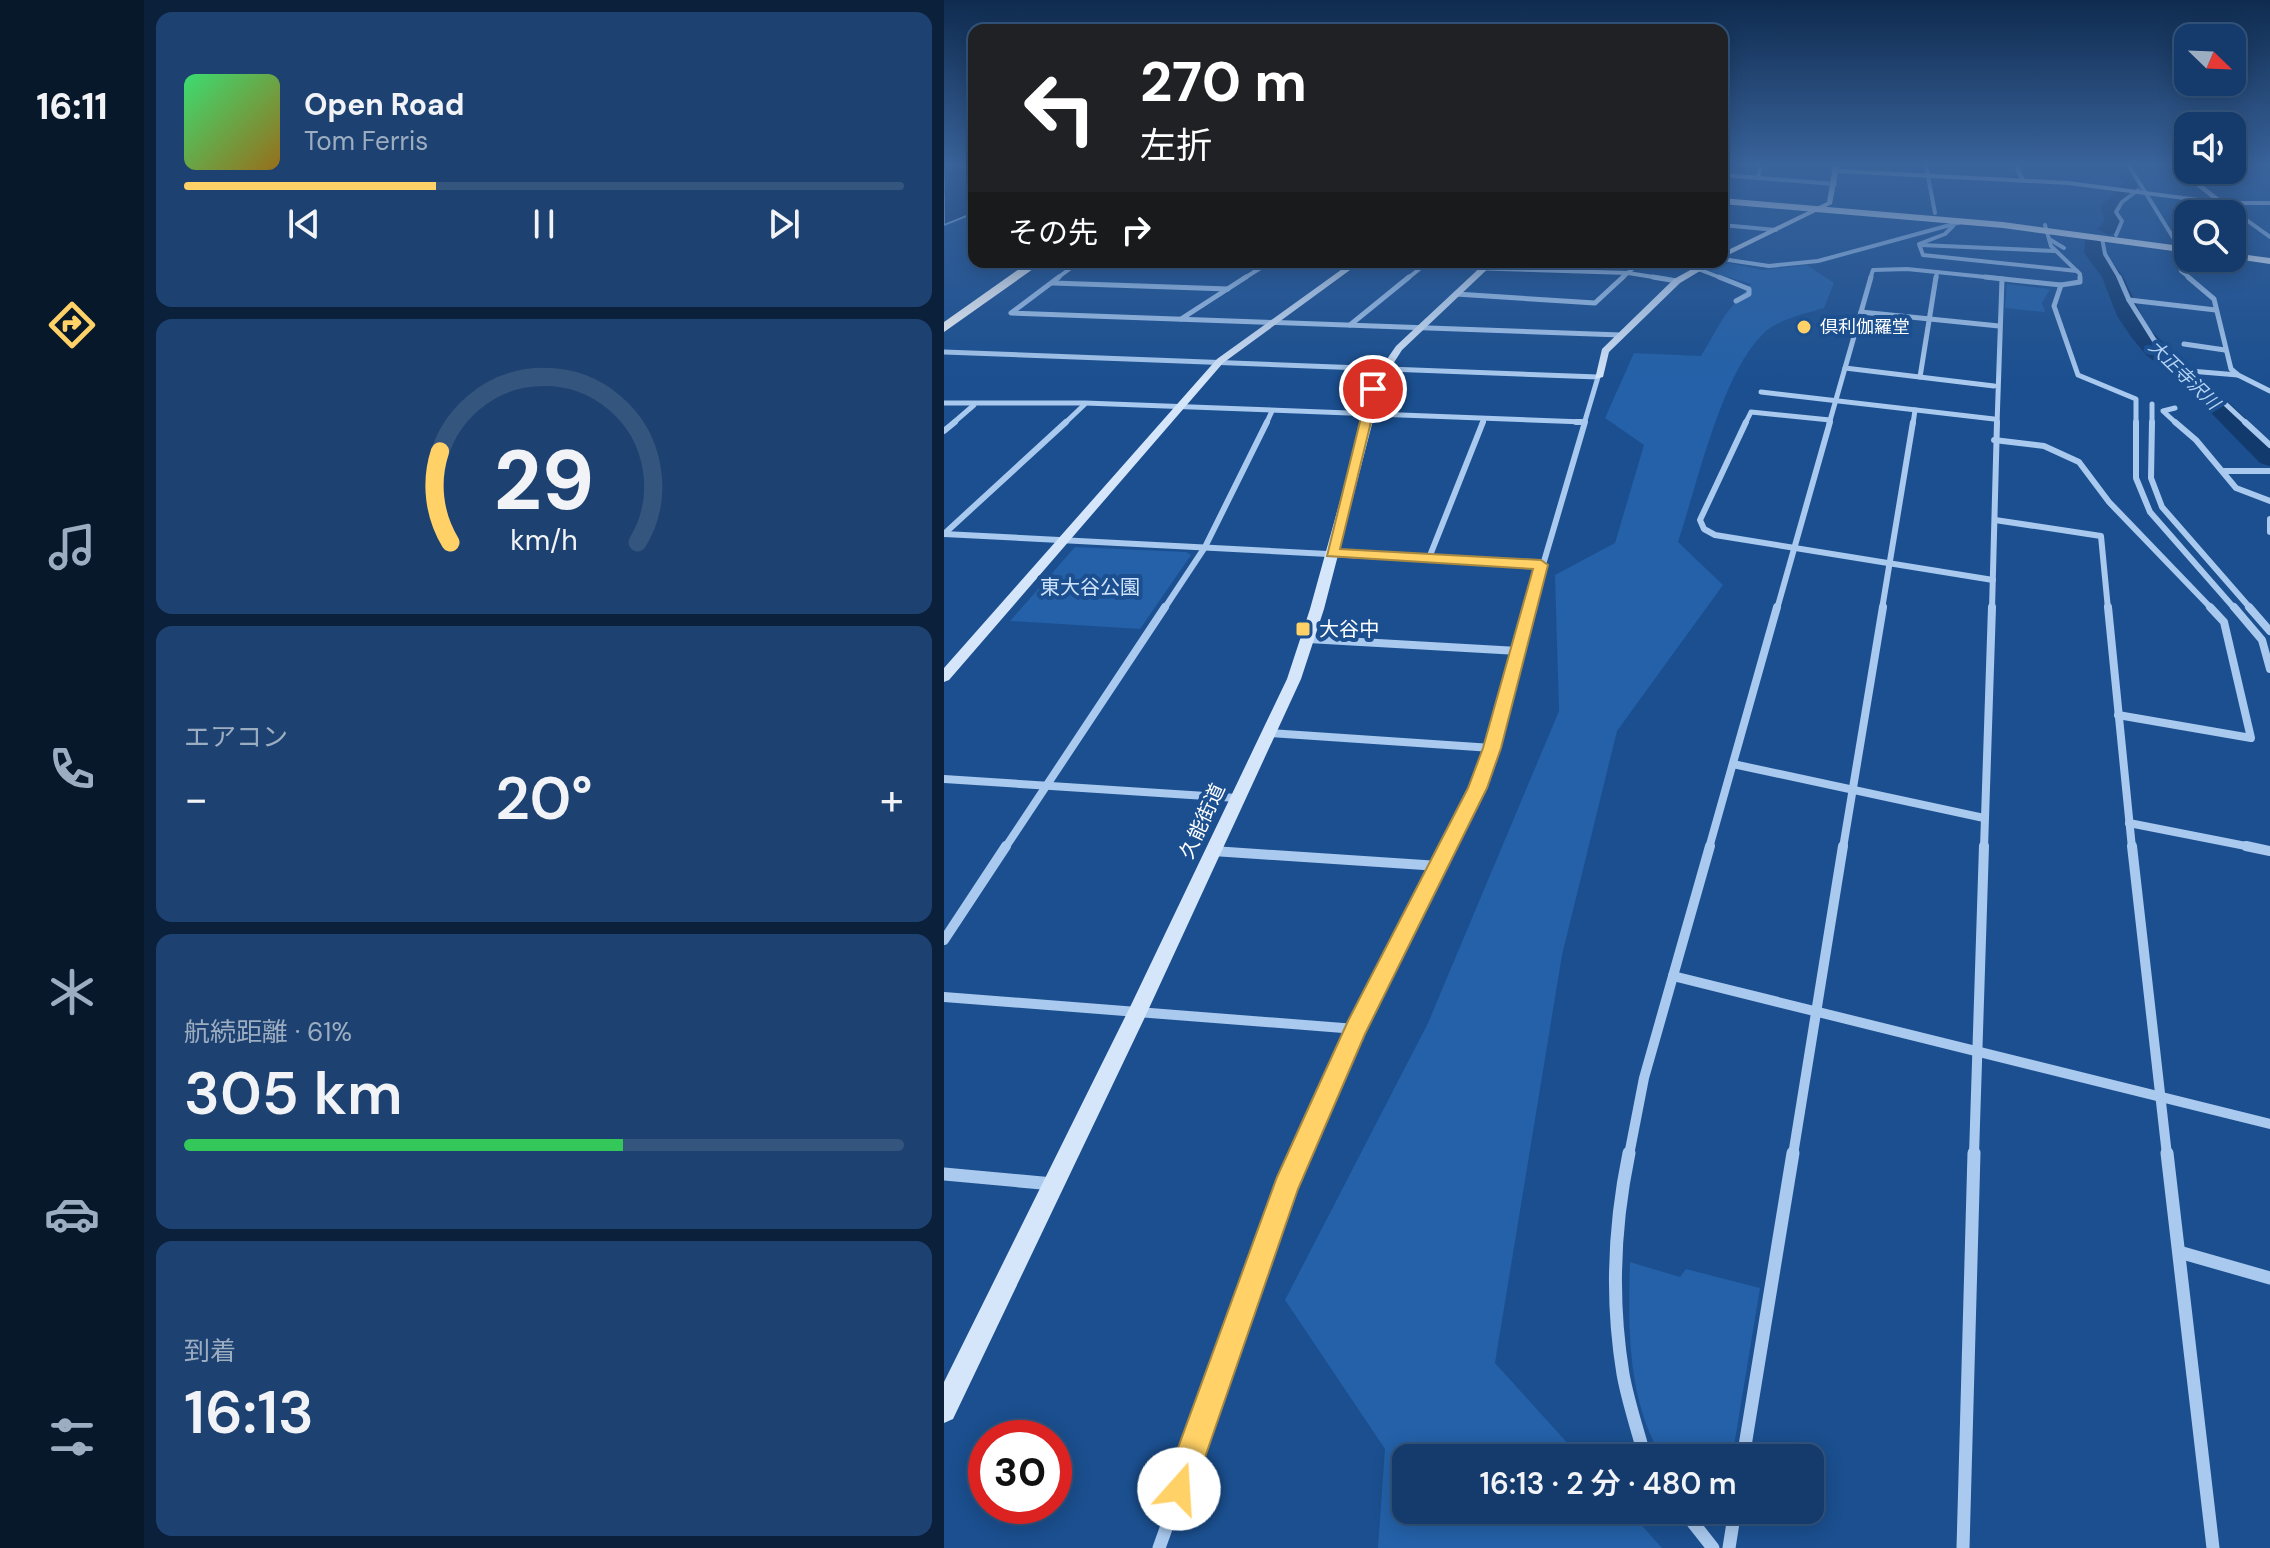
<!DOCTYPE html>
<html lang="ja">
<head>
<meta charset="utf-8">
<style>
  :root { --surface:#143b6b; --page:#1d4271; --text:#f1f3f6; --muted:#9dadc1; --line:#33557e; --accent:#ffd166 }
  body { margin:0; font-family:"DM Sans","Noto Sans JP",sans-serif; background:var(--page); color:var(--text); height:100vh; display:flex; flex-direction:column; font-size:30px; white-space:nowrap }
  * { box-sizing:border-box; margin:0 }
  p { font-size:26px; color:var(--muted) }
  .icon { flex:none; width:44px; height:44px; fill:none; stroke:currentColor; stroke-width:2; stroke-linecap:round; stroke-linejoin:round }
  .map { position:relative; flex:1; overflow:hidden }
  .drawer { display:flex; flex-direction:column; gap:12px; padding:12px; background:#0b203b; width:800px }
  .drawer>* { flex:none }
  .top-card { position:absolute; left:24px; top:24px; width:760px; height:244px; border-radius:16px; box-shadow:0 4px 20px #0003,0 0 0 2px var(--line); background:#202124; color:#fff; overflow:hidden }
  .needle { width:52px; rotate:113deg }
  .fabs { position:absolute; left:1230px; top:24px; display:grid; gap:16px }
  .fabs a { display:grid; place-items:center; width:72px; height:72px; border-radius:16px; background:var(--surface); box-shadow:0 4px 20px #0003,0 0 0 2px var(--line); font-size:40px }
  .speed { position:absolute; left:24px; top:1420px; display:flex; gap:16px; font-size:40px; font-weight:700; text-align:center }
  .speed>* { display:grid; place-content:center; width:104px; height:104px; border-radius:50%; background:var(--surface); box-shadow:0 4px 20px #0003,0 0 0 2px var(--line); line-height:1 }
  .speed .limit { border:12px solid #d22; background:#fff; color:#111 }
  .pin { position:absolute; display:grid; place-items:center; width:68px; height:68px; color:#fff; margin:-34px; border:4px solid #fff; border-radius:50%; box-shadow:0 2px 8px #0007 }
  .me { position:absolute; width:88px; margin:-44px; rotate:19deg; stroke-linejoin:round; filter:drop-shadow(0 0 6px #0008) }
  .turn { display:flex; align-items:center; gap:28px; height:168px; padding:0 40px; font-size:36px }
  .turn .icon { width:104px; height:104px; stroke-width:2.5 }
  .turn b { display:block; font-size:56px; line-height:68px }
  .then { display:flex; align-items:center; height:76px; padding:0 40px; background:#0003; gap:16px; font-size:30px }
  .big { font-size:60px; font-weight:600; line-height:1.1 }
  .drawer .widget { flex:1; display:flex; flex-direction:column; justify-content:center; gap:12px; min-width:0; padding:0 28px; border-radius:16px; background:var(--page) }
  .drawer .dial { align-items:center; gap:0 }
  .dial svg { height:208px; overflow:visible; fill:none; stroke:var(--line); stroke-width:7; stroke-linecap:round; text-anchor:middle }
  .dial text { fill:var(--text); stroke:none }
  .song { display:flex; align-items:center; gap:24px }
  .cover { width:96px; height:96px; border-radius:12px; background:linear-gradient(135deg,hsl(140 70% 55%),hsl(40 70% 35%)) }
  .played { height:8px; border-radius:4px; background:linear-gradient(90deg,var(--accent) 35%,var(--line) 35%) }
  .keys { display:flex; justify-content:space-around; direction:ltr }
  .heat { display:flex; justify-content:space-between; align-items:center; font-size:44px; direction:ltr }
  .charge { height:12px; border-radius:6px; background:linear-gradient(90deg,#34c759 61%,var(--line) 0) }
  .trip { position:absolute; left:448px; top:1444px; width:432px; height:80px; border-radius:16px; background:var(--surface); box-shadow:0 4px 20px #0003,0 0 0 2px var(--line); font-weight:600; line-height:80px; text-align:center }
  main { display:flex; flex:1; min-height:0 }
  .tabs { display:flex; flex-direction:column; width:144px; justify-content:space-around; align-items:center; background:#08182b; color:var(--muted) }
  .tabs .icon { width:56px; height:56px }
  .tabs .active { color:var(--accent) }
  .tabs b { font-size:36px; color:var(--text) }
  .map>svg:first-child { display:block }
  .green { fill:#2461a8 }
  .water { fill:#123a6d; stroke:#9cc4f0; stroke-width:2 }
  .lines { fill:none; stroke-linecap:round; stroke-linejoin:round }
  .river { fill:#123a6d; fill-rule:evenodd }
  .street-far5 { stroke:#a9c9ee; stroke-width:4 }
  .street-far4 { stroke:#a9c9ee; stroke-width:5 }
  .street-far3 { stroke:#a9c9ee; stroke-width:6 }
  .street-far2 { stroke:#a9c9ee; stroke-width:8 }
  .street-far1 { stroke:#a9c9ee; stroke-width:10 }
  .street { stroke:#a9c9ee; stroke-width:13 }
  .secondary { fill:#d6e6fa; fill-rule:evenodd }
  .primary { fill:#f0f6ff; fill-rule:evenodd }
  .highway { fill:#fff; fill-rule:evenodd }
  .route { fill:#ffd166; stroke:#a68842; stroke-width:2 }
  .poi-dot { fill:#ffd166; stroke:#1b4f8f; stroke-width:3 }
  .labels { text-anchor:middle; stroke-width:8; stroke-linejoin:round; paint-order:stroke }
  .far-poi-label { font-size:18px; fill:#fff; stroke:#1b4f8f; text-anchor:start }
  .far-water-label { font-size:18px; font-style:italic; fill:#b5d3f5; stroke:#1b4f8f }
  .park-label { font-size:20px; fill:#cfe3fa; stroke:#1b4f8f }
  .poi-label { font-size:20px; fill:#fff; stroke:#1b4f8f; text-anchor:start }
  .street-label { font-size:20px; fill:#fff; stroke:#1b4f8f }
</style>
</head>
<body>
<main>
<nav class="tabs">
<b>16:11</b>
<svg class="icon active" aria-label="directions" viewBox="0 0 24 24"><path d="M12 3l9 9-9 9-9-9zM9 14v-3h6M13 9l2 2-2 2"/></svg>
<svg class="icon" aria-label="music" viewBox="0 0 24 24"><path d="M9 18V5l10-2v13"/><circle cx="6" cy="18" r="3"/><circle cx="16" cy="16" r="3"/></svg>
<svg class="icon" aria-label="phone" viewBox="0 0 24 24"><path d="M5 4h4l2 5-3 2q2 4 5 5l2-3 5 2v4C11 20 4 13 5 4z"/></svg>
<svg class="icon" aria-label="climate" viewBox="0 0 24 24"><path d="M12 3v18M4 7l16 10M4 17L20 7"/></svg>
<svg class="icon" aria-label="car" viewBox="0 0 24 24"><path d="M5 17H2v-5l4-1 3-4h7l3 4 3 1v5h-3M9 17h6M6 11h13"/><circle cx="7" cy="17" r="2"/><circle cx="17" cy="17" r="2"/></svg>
<svg class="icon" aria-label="filters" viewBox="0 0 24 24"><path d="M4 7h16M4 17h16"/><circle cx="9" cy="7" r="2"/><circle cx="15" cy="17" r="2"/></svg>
</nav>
<section class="drawer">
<div class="widget">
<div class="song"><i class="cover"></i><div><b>Open Road</b><p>Tom Ferris</p></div></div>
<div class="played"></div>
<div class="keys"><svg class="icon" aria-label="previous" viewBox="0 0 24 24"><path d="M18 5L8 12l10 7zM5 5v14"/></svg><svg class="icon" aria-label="pause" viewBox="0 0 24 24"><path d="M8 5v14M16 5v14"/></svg><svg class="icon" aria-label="next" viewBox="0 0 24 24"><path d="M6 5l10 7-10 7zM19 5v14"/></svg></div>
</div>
<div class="widget dial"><svg viewBox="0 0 100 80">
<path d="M14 69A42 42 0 1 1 86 69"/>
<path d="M14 69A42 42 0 0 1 10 34" stroke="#ffd166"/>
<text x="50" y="56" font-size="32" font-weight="700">29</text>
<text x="50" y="72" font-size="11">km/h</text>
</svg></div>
<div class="widget"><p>エアコン</p>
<div class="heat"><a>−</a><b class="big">20°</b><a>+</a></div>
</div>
<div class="widget"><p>航続距離 · 61%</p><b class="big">305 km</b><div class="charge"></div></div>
<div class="widget"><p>到着</p><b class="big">16:13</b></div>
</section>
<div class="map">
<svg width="1326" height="1548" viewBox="0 0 1326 1548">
  <rect width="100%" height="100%" fill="#1b4f8f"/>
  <g class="green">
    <path d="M784 263 819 270 863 265 890 283 880 308C860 314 833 319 818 335 777 376 753 485 734 542L779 585 673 731 618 955 551 1363 637 1458H462V1510H684L718 1548H434L441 1449 341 1300 484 1023 615 711 611 575 671 543 700 445 661 418 690 353 757 356 781 315 807 284 766 271Z"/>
    <polygon points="1063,284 1106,289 1098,303 1101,312 1061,308"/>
    <polygon points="131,547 242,552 247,555 196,629 66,621"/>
    <path d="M686 1262 736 1277 742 1269 816 1288 788 1458H719C683 1402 684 1326 686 1262Z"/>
  </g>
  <polygon class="water" points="0,166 30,166 30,213 0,225"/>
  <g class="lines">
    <g class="river">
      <polygon points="1170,166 1186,166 1198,184 1174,208 1179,220 1171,233 1164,235 1154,229 1161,220 1156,207 1180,183"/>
      <polygon points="1151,234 1161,240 1160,252 1179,276 1204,328 1326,441 1326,466 1316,463 1234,379 1202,355 1188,338 1173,316 1158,277 1140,253 1141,240"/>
    </g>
    <g class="street-far5">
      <polyline points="982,166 991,213"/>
      <polyline points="1072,166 1079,180"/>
      <polyline points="1185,166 1230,239 1237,271 1247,279"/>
      <polyline points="778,175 891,184"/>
      <polyline points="814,178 816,166"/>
      <polyline points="1279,203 1326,237"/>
      <polyline points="778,225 832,230"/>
      <polyline points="1101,225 1107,246 1136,274 1136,279"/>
      <polyline points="1009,226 1001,234 975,244 979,255 1133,271"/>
      <polyline points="1172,235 1178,221 1172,212 1178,202 1194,190"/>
      <polyline points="1158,238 1161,254 1176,279"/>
      <polyline points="1105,239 1120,248"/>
      <polyline points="977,245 1111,251"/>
      <polyline points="778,259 825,266 874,261 1021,221"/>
      <polyline points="334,262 684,273 722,279"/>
      <polyline points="754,269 780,279"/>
      <polyline points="112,279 135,262"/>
      <polyline points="299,279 326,262"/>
      <polyline points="463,279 479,266"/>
      <polyline points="677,279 696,262"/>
      <polyline points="926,279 929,270 963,269 1061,279"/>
      <polyline points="992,279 993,272"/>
    </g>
    <g class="street-far4">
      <polyline points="115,277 67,313 677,335"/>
      <polyline points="709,277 733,281"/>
      <polyline points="775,277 805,289 805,294 792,301"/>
      <polyline points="1041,277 1117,285 1136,282 1136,277"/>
      <polyline points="1175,277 1185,300 1272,310"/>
      <polyline points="1244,277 1270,299 1287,369 1294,375"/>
      <polyline points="109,283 284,289"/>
      <polyline points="1117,285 1110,306 1134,375 1192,399 1192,424"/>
      <polyline points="512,294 651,303 679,277"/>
      <polyline points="1185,300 1210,340 1246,371"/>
      <polyline points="917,312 1055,326"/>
      <polyline points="237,319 302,277"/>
      <polyline points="406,325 465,277"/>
      <polyline points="1240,344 1281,350"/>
      <polyline points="0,352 654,377 640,424"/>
      <polyline points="901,368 1050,386"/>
      <polyline points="976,377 992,277"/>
      <polyline points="817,392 1050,419"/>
      <polyline points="0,403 141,403 640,422"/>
      <polyline points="1231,408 1219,411 1233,424"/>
      <polyline points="8,424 30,405"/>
      <polyline points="120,424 141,404"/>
      <polyline points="322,424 328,411"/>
      <polyline points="538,424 540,419"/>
      <polyline points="801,424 807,412 886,420"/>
      <polyline points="885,424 927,277"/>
      <polyline points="969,424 971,410"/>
      <polyline points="1053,424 1058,279"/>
      <polyline points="1208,424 1208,404"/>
      <polyline points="1303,424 1246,371 1294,375 1326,391"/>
    </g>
    <g class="street-far3">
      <polyline points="632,422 640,422"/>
      <polyline points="802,422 756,520 760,529 771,535 1049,580"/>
      <polyline points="1192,422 1192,478 1206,512 1291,609"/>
      <polyline points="1208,422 1207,478 1218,507 1307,609"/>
      <polyline points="1231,422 1252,440 1292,488 1326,501"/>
      <polyline points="1301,422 1326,445"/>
      <polyline points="0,431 11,422"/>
      <polyline points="1050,440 1100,446 1135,462 1165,502 1268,609"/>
      <polyline points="1280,471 1326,471"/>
      <polyline points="1326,519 1326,532"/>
      <polyline points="1051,520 1157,536 1164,609"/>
      <polyline points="0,534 597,565"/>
      <polyline points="0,534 122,422"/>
      <polyline points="485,558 539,422"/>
      <polyline points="220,609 261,547 323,422"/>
      <polyline points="586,609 641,422"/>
      <polyline points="833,609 886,422"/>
      <polyline points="938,609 969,422"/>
      <polyline points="1048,609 1053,422"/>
    </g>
    <g class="street-far2">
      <polyline points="1164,607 1188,848"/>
      <polyline points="1290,607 1318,640 1326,669"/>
      <polyline points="1305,607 1326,631"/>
      <polyline points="364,639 574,651"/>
      <polyline points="1174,715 1307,738 1280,622 1266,607"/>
      <polyline points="325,733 548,748"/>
      <polyline points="789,764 1040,818"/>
      <polyline points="0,779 293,798"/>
      <polyline points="1185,823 1312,848"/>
      <polyline points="61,848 221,607"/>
      <polyline points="504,848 534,788 587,607"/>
      <polyline points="765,848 833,607"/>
      <polyline points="899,848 939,607"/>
      <polyline points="1040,848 1048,607"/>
    </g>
    <g class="street-far1">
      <polyline points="1188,846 1223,1155"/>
      <polyline points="1302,846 1326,851"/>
      <polyline points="269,851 495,866"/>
      <polyline points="0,940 62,846"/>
      <polyline points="729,976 1326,1124"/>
      <polyline points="0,997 412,1029"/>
      <polyline points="356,1155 412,1029 505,846"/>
      <polyline points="685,1155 700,1078 766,846"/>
      <polyline points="849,1155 899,846"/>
      <polyline points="1030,1155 1040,846"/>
    </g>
    <g class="street">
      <path d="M685 1153C670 1225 667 1301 679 1374 684 1402 694 1431 701 1458"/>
      <polyline points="1223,1153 1269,1548"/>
      <polyline points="0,1174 109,1184"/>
      <polyline points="1235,1252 1326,1278"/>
      <polyline points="799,1458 849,1153"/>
      <polyline points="739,1510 769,1548"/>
      <polyline points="215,1548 357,1153"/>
      <polyline points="785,1548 791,1510"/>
      <polyline points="1019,1548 1030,1153"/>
    </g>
    <g class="secondary">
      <polygon points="889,166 895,166 895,169 1124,181 1270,200 1227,166 1234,166 1279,201 1326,201 1326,205 1279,205 1124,185 894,173 888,204 778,258 778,253 883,202"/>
      <polygon points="408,262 417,262 279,363 5,680 0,682 0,668 273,359"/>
      <polygon points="542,262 551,262 458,350 440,378 380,609 357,679 201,1017 9,1419 0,1423 0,1382 187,1005 343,679 366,609 430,378 452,346"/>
      <polygon points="761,262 771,262 736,283 665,352 659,377 651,379 658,349 730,279"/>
    </g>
    <g class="primary">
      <polygon points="778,198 1059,222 1244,247 1244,253 1059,228 778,204"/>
      <polygon points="1288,253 1326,258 1326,264 1285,258 1288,258"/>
    </g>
    <polygon class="highway" points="85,262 99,262 0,332 0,322"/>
  </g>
  <linearGradient id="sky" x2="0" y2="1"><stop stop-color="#0f2b4f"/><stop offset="0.43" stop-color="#39639b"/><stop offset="1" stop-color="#39639b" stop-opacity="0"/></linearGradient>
  <rect width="1326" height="382" fill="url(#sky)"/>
  <polygon class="route" points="429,386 435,389 396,549 597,560 604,565 557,748 543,788 421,1034 354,1189 250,1489 246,1500 235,1505 224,1500 219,1489 333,1177 404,1021 524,788 539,748 589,569 383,556 424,389"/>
  <g class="poi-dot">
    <circle cx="860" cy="327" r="8"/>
    <rect x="351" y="621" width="16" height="16" rx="4"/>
  </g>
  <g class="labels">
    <g class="far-poi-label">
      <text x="876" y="333">倶利伽羅堂</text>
    </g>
    <g class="far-water-label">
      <text transform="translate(1240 375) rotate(44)" y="6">大正寺沢川</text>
    </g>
    <g class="park-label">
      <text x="146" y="594">東大谷公園</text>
    </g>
    <g class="poi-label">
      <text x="375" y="636">大谷中</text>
    </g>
    <g class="street-label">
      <text transform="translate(258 821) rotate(-65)" y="7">久能街道</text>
    </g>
  </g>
</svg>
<div class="fabs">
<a><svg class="needle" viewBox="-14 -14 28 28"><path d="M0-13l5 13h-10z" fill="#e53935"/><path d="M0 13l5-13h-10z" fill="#9dadc1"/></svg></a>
<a><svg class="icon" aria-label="sound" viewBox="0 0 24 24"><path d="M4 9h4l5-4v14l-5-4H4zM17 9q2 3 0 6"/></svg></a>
<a><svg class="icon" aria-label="search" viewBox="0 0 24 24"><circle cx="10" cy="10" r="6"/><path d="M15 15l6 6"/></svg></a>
</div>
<div class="speed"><div class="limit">30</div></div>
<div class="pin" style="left:429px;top:389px;background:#d93025"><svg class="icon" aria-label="arrive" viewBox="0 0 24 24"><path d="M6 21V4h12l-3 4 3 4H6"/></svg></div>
<svg class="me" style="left:235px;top:1489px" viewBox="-20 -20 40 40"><circle r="19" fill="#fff"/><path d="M0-13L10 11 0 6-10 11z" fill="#ffd166"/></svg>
<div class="trip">16:13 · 2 分 · 480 m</div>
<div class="top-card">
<div class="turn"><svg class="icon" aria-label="left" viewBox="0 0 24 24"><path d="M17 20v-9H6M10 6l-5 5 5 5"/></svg><div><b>270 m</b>左折</div></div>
<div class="then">その先<svg class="icon" aria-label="right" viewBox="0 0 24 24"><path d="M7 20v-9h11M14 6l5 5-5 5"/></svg></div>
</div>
</div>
</main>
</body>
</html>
